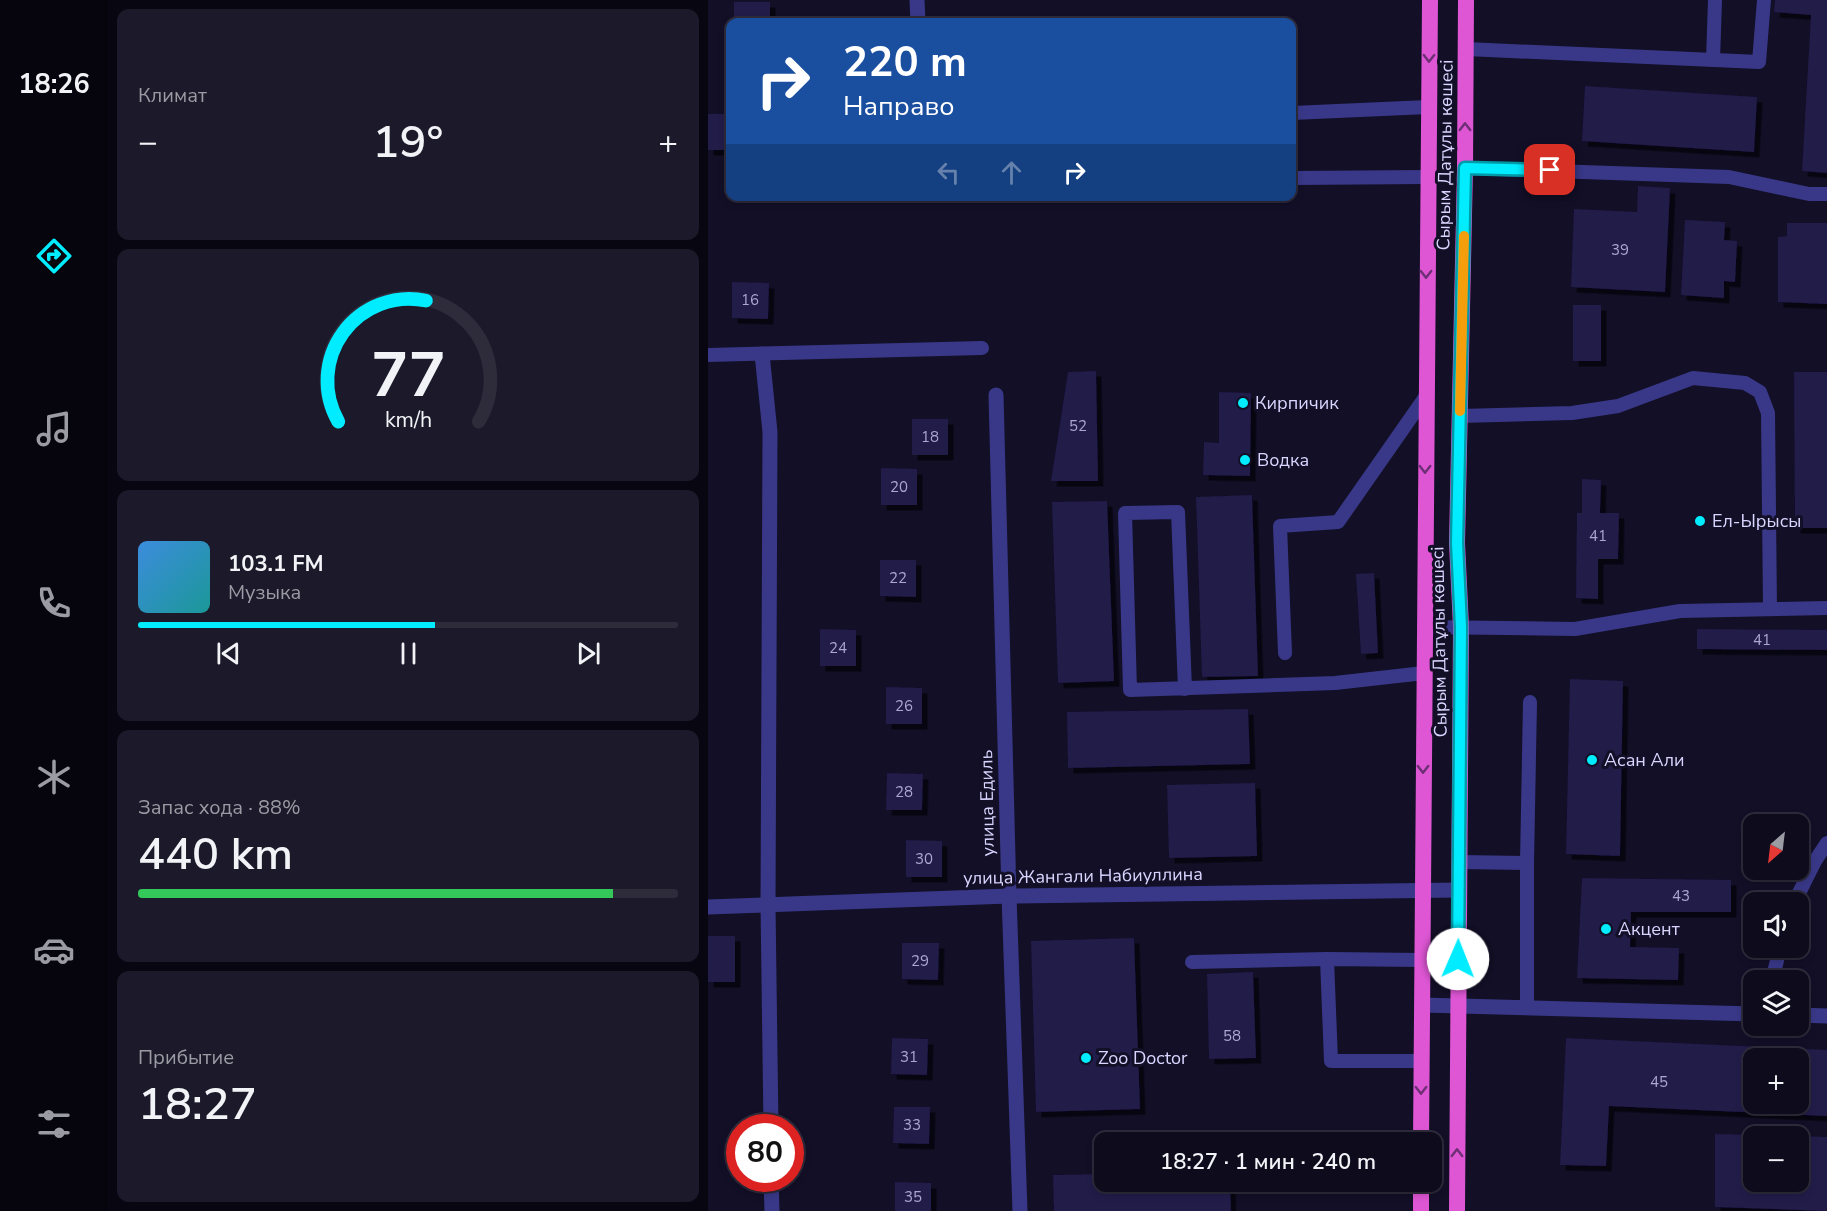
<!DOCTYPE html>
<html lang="ru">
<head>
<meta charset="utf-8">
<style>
  :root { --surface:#0e0b1d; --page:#1c192a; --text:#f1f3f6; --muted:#9b9ba4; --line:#2e2b3b; --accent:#01edff }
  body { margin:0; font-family:"Nunito Sans",sans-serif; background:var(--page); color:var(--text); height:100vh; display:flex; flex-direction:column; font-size:22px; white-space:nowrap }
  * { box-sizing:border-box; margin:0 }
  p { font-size:20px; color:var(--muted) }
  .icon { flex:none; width:33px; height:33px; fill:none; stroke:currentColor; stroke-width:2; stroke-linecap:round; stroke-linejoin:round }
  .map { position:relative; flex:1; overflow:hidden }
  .drawer { display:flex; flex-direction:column; gap:9px; padding:9px; background:#080610; width:600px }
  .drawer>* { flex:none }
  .banner { position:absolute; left:18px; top:18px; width:570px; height:183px; border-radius:12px; box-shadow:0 3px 9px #0003,0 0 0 2px var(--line); background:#1a4fa0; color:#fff; overflow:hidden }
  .needle { width:39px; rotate:208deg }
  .buttons { position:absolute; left:1035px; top:814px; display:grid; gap:12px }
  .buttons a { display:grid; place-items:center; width:66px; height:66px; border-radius:12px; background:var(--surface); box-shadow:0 3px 9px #0003,0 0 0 2px var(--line); font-size:30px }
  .speed { position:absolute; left:18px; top:1114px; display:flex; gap:12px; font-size:30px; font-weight:700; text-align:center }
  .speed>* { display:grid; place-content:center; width:78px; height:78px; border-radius:50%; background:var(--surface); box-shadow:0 3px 9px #0003,0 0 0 2px var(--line); line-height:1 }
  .speed .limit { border:9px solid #d22; background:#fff; color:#111 }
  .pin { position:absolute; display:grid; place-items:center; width:51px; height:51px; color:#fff; margin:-26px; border-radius:12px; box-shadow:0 3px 9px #0006 }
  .me { position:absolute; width:66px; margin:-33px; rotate:1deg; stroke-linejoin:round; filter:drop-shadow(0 0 4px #0008) }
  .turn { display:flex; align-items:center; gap:21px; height:126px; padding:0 18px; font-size:27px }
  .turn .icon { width:78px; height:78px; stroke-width:2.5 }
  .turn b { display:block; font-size:42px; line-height:51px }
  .lanes { display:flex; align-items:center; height:57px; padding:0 18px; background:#0003; justify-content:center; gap:30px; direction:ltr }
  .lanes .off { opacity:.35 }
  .big { font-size:45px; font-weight:600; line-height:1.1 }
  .drawer .widget { flex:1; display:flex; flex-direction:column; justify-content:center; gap:9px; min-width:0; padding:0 21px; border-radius:12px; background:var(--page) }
  .drawer .dial { align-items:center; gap:0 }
  .dial svg { height:156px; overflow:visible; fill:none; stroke:var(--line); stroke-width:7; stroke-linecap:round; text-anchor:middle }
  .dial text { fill:var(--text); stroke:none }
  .song { display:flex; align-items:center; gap:18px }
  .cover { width:72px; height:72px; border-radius:9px; background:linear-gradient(135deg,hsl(210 70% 55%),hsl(180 70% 35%)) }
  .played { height:6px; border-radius:3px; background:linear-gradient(90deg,var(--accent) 55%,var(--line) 55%) }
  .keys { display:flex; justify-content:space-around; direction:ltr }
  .heat { display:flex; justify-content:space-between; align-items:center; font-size:33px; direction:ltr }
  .charge { height:9px; border-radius:4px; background:linear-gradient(90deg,#34c759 88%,var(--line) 0) }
  .trip { position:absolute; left:386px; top:1132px; width:348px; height:60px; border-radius:12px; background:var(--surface); box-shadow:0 3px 9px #0003,0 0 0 2px var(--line); font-weight:600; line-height:60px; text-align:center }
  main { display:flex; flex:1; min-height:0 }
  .tabs { display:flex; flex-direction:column; width:108px; justify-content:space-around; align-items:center; background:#06040c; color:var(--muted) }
  .tabs .icon { width:42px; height:42px }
  .tabs .selected { color:var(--accent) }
  .tabs b { font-size:27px; color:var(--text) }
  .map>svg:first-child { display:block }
  .building { fill:#221a49; fill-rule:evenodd; filter:url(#shadow) }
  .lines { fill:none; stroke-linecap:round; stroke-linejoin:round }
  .service { stroke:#393888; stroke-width:14 }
  .minor { stroke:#393888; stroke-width:15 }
  .trunk { stroke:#de56d4; stroke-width:16 }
  .oneway { stroke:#6e2f75 }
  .route-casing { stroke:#019aa6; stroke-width:15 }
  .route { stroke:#01edff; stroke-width:10 }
  .slow { stroke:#f59e0b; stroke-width:10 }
  .poi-dot { fill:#01edff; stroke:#120f27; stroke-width:2 }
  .labels { text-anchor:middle; stroke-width:6; stroke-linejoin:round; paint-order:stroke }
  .number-label { font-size:15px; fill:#aba6d2 }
  .street-label { font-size:18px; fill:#d9d5ff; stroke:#120f27 }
  .poi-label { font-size:18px; fill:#d9d5ff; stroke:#120f27; text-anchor:start }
</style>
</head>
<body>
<main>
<nav class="tabs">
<b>18:26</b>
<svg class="icon selected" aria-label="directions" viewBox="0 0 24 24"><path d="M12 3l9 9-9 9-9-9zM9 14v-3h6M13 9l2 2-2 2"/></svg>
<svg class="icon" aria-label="music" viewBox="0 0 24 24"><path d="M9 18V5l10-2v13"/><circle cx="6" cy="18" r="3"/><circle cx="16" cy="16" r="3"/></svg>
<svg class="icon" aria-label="phone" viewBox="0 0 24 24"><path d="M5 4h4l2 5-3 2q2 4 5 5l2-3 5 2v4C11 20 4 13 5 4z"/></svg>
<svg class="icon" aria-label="climate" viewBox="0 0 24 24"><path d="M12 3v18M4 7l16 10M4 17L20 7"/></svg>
<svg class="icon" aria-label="car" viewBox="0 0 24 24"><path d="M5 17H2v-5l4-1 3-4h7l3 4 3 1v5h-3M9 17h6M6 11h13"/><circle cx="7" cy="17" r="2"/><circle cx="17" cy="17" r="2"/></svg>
<svg class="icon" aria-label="filters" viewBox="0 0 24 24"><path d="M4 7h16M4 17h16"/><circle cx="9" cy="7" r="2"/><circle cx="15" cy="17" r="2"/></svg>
</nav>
<section class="drawer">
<div class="widget"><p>Климат</p>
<div class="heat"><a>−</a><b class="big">19°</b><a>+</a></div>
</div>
<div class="widget dial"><svg viewBox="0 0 100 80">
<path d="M14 69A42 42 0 1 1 86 69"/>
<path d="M14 69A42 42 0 0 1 59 7" stroke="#01edff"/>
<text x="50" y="56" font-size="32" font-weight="700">77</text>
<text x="50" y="72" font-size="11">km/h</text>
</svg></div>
<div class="widget">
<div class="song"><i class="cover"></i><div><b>103.1 FM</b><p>Музыка</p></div></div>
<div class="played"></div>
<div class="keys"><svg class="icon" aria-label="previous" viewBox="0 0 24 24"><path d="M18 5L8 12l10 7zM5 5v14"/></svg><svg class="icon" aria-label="pause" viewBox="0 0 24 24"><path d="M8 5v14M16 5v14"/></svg><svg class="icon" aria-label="next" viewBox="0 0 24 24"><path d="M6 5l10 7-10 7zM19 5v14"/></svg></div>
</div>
<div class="widget"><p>Запас хода · 88%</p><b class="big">440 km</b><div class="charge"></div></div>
<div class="widget"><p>Прибытие</p><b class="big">18:27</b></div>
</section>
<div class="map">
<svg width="1119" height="1211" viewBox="0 0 1119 1211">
  <defs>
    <filter id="shadow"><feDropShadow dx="5.5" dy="5.5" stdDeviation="0" flood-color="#0009"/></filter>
  </defs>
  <rect width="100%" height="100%" fill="#120f27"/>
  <g class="building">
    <polygon points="1067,0 1119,0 1119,173 1094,171 1103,15 1066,12"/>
    <rect x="26" y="2" width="36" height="20"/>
    <polygon points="877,86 1049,97 1046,152 874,141"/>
    <rect x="0" y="114" width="21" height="36"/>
    <polygon points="930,186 962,188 957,292 863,287 866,209 929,212"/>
    <polygon points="977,220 1017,222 1016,240 1029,241 1027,282 1016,281 1016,298 973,295"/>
    <polygon points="1079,223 1119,223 1119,304 1070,302 1070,237 1079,236"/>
    <polygon points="24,282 61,283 60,319 24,318"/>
    <rect x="865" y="305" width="28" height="56"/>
    <polygon points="388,371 390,481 343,481 360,372"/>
    <polygon points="1086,372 1119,372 1119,528 1087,528"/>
    <polygon points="511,392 543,393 542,476 495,475 496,442 511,443"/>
    <rect x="204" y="419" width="36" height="36"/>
    <polygon points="173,468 209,469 209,505 173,505"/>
    <polygon points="874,479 893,480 892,513 911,513 910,559 890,559 890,599 868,598 869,513 874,513"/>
    <polygon points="544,495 550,676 494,677 488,497"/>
    <polygon points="399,501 406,681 350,683 344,502"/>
    <polygon points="172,560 208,560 208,597 172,596"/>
    <polygon points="666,573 670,653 653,654 648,574"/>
    <polygon points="112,629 148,630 148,666 112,666"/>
    <polygon points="989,629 1119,630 1119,650 989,649"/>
    <polygon points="862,679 915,681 912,856 858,854"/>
    <polygon points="178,687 214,688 214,724 178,724"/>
    <polygon points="540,709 542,764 360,768 359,712"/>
    <polygon points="179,773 215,774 214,810 178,810"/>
    <polygon points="547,783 549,856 461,858 459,785"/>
    <polygon points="198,840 234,841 234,877 198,877"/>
    <polygon points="874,878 1023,880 1023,912 923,912 922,947 971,948 970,980 869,978"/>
    <rect x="0" y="936" width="27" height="46"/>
    <polygon points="426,938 432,1109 328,1112 323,941"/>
    <polygon points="194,943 231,943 230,980 194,979"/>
    <polygon points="545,972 548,1058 501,1059 499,974"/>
    <polygon points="184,1038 220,1039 219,1075 183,1074"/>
    <path d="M858 1038 1119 1050V1116L901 1106 898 1166 852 1165ZM1046 1059H1090V1104H1046Z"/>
    <polygon points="186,1107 222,1107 221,1144 185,1143"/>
    <polygon points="1007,1134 1051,1135 1051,1137 1046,1137 1046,1182 1090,1182 1090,1136 1119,1137 1119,1211 1007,1207"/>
    <polygon points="396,1174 396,1182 522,1182 523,1211 346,1211 345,1175"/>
    <polygon points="187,1182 223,1183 223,1211 187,1211"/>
  </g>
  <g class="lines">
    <g class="service">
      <polyline points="758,49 1051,62 1056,0"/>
      <polyline points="1005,60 1007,0"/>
      <polyline points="584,113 720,107"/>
      <polyline points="757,168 1021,177 1101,194 1119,194"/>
      <polyline points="584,178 719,177"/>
      <polyline points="0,355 274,348"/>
      <polyline points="752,416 864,413 910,406 985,378 1037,383 1052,392 1060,413 1062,609"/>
      <polyline points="716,627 867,629 972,611 1119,608"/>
      <polyline points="577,653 572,526 630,522 718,396"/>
      <polyline points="477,689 470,512 417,513 422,690 627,683 716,673"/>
      <polyline points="751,862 819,863 822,702"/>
      <polyline points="819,863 819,1007"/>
      <polyline points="1086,903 1107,861 1119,843"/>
      <polyline points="484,962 619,959"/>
      <polyline points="1064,981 1072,948"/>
      <polyline points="714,1061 623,1061 619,959 714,960"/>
    </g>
    <g class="minor">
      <polyline points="209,0 210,22"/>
      <polyline points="54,354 62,432 60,905 63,1128"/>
      <polyline points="288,395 301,896 312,1211"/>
      <polyline points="0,907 301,896 751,890"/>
      <polyline points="714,1005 1046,1014"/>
      <polyline points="1090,1015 1119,1016"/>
      <polyline points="63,1179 64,1211"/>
    </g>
    <g class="trunk">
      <polyline points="713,1143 722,0"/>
      <polyline points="713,1211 713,1182"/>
      <polyline points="749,1211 753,627 749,543 757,168 758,0"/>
    </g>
  </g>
  <defs><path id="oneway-chevron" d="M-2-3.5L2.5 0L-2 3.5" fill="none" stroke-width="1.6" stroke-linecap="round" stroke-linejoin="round" transform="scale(1.5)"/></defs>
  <g class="oneway">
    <use href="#oneway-chevron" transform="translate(721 58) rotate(91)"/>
    <use href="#oneway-chevron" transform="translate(757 127) rotate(-90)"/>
    <use href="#oneway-chevron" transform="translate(718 274) rotate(90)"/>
    <use href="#oneway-chevron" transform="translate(717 469) rotate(90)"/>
    <use href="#oneway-chevron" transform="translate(715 769) rotate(90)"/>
    <use href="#oneway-chevron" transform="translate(713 1090) rotate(90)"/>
    <use href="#oneway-chevron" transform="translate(749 1153) rotate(-90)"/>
  </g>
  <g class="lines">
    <defs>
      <polyline id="route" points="750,959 753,627 749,543 757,168 842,170"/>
    </defs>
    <use href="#route" class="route-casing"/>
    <use href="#route" class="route"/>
    <polyline class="slow" points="752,411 756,236"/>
  </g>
  <g class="poi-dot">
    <circle cx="535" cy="403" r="6"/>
    <circle cx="537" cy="460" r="6"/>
    <circle cx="992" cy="521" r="6"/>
    <circle cx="884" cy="760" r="6"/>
    <circle cx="898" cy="929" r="6"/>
    <circle cx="378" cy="1058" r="6"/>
  </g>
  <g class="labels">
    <g class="number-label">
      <text x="912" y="255">39</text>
      <text x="42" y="305">16</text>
      <text x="370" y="431">52</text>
      <text x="222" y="442">18</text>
      <text x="191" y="492">20</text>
      <text x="890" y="541">41</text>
      <text x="190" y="583">22</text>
      <text x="1054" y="645">41</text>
      <text x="130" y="653">24</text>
      <text x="196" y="711">26</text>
      <text x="196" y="797">28</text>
      <text x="216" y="864">30</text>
      <text x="973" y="901">43</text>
      <text x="212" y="966">29</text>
      <text x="524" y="1041">58</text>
      <text x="201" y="1062">31</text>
      <text x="951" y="1087">45</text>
      <text x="204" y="1130">33</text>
      <text x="205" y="1202">35</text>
    </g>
    <g class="street-label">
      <text transform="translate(737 155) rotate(-89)" y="6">Сырым Датұлы көшесі</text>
      <text transform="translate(731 642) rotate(-91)" y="6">Сырым Датұлы көшесі</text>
      <text transform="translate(279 803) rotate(-91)" y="6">улица Едиль</text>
      <text transform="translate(375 876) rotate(-1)" y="6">улица Жангали Набиуллина</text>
    </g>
    <g class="poi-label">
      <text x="547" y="409">Кирпичик</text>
      <text x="549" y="466">Водка</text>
      <text x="1004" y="527">Ел-Ырысы</text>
      <text x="896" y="766">Асан Али</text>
      <text x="910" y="935">Акцент</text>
      <text x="390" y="1064">Zoo Doctor</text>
    </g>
  </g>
</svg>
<div class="buttons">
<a><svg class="needle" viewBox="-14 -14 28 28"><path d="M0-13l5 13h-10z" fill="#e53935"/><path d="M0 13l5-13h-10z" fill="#9b9ba4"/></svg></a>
<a><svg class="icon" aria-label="sound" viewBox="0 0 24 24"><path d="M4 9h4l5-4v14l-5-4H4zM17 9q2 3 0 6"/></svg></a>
<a><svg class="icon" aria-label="layers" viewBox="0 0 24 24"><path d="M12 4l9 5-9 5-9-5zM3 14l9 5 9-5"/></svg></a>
<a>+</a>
<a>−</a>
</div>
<div class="speed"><div class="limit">80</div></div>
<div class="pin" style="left:842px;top:170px;background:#d93025"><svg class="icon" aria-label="arrive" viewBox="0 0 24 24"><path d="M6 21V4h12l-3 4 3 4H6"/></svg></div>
<svg class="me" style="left:750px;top:959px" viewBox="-20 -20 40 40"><circle r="19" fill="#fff"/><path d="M0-13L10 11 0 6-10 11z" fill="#01edff"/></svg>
<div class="trip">18:27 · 1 мин · 240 m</div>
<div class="banner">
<div class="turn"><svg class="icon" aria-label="right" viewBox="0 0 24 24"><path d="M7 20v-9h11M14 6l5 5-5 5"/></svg><div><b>220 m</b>Направо</div></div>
<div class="lanes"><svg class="icon off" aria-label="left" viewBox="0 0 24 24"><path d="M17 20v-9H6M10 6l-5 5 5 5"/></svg><svg class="icon off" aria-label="ahead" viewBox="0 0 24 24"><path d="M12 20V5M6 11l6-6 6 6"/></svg><svg class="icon" aria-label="right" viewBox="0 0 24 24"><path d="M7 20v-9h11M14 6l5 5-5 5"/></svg></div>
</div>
</div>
</main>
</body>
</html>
